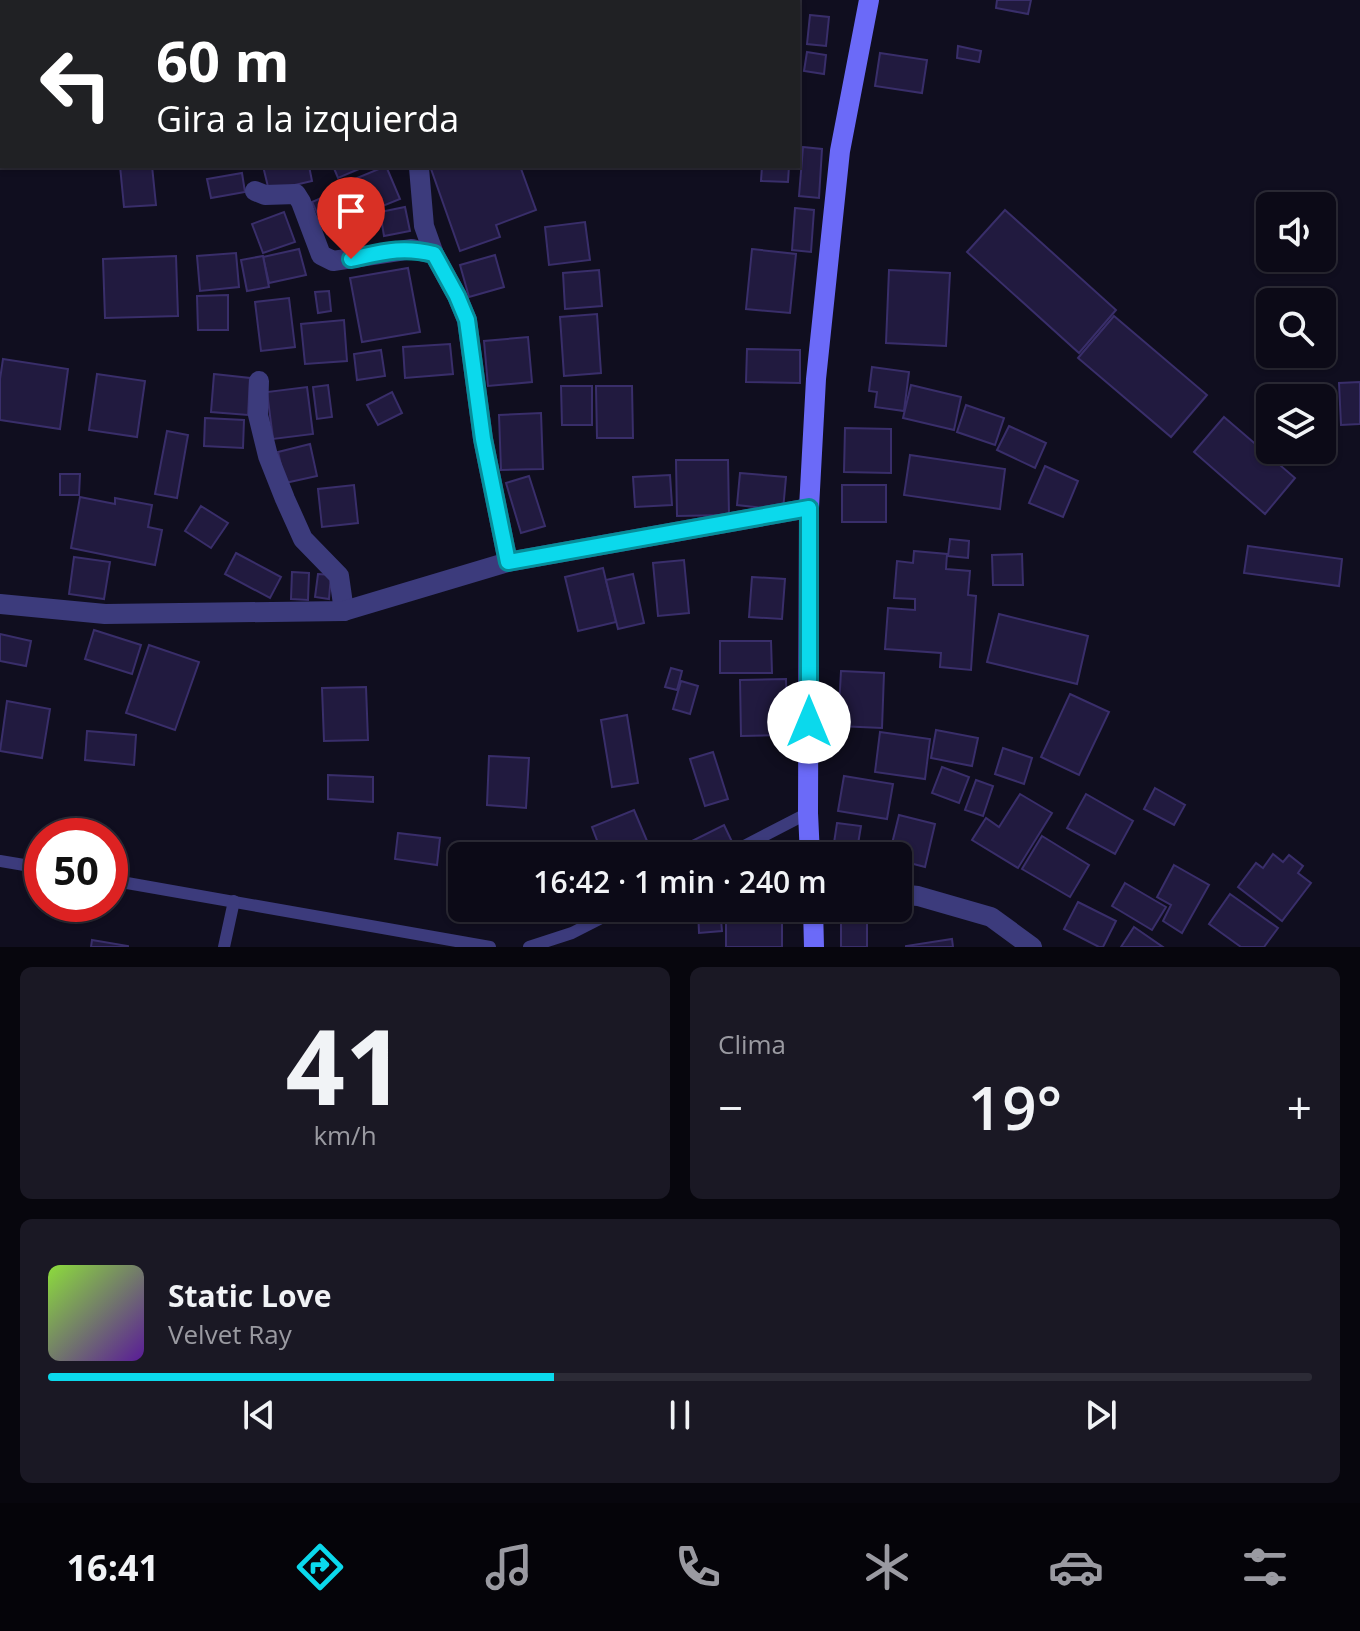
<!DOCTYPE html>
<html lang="es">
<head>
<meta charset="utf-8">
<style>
  :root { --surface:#0c0a17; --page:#1a1824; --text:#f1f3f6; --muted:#9a9aa1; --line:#2c2b36; --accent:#0bd9ec }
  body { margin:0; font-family:"Open Sans",sans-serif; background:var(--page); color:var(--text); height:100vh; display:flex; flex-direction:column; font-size:30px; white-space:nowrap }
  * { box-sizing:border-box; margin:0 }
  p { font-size:26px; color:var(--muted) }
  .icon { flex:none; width:44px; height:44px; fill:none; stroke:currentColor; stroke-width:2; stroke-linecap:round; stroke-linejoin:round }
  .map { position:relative; height:947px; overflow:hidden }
  .details { display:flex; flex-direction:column; gap:20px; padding:20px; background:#07060d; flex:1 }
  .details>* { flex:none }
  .hud { position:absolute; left:0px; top:0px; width:800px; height:168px; box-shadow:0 2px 6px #0004,0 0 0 2px var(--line); background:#202124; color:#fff; overflow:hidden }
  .controls { position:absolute; left:1256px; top:192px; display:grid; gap:16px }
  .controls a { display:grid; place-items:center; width:80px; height:80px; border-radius:12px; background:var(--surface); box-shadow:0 2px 6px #0004,0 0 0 2px var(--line); font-size:40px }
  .speed { position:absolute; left:24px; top:818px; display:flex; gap:16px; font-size:40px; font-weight:700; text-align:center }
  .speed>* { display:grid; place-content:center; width:104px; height:104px; border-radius:50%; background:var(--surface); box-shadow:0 2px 6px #0004,0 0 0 2px var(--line); line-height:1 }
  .speed .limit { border:12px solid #d22; background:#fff; color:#111 }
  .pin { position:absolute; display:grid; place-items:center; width:68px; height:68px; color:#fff; margin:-82px -34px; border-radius:50% 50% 50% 0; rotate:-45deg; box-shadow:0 0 8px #0007 }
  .pin .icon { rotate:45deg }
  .me { position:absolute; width:88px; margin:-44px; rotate:0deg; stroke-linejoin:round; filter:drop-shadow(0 0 6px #0008) }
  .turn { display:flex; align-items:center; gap:28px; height:168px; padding:0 24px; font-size:36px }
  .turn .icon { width:104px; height:104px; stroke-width:2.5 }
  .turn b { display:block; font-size:56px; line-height:68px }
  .big { font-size:60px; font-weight:600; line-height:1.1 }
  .details .card { flex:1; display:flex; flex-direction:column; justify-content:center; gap:12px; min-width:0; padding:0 28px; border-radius:12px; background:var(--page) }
  .details .dial { align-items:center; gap:0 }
  .dial b { font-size:104px; line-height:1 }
  .song { display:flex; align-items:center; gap:24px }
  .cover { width:96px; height:96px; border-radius:12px; background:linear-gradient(135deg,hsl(90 70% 55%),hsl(270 70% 35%)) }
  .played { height:8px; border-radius:4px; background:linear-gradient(90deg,var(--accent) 40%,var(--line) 40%) }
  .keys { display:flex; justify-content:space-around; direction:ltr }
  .heat { display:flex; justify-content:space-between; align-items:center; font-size:44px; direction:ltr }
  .details .tiles { flex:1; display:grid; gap:20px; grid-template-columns:1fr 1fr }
  .card:last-child { grid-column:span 2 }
  .trip { position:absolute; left:448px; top:842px; width:464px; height:80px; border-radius:12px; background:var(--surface); box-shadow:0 2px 6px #0004,0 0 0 2px var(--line); font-weight:600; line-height:80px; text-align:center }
  .tabs { display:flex; height:128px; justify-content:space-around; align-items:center; background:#050409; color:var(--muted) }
  .tabs .icon { width:56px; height:56px }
  .tabs .on { color:var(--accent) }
  .tabs b { font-size:36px; color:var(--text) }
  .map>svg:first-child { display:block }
  .building { fill:#211a3f; stroke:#392e6a; stroke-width:2 }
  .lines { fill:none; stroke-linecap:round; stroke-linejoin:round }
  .service { stroke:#3c3b7c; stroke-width:12 }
  .minor { stroke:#3c3b7c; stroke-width:20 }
  .secondary { stroke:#6b6af8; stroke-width:20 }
  .route-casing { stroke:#078d99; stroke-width:20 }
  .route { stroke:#0bd9ec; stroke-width:14 }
</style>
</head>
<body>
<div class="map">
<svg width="1360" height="947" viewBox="0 0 1360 947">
  <rect width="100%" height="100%" fill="#100e1f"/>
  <g class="building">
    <polygon points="997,0 1031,0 1028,14 996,8"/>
    <polygon points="810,15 829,17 826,46 807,44"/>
    <polygon points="958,46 981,51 979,62 957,58"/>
    <polygon points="807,52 826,55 824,74 804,71"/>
    <polygon points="880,53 927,60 922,93 875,86"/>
    <polygon points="803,147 822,149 819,198 799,196"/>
    <polygon points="120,166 152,166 156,205 124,207"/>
    <polygon points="263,166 309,166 312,181 269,191"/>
    <polygon points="333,166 366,166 338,178"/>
    <polygon points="386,166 400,199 353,218 340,185"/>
    <polygon points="430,166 520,166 536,210 496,225 500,237 460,251"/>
    <polygon points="762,166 789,166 788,182 761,181"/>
    <polygon points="242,173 245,192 211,198 207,179"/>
    <polygon points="337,191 351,223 327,234 312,202"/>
    <polygon points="405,207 410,231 384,236 380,212"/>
    <polygon points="795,208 814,210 811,252 792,250"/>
    <polygon points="1005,210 1116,310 1079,353 967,252"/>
    <polygon points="284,212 295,242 263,253 252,224"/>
    <polygon points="585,222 590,260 549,265 545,227"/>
    <polygon points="299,249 306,275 269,283 263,257"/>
    <polygon points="752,249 796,254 790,313 746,309"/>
    <polygon points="236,253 239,287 200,291 197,256"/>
    <polygon points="495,255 504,287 469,297 460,265"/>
    <polygon points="176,256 178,316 105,318 103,259"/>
    <polygon points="263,256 269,287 247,291 241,260"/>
    <polygon points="408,268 420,332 362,342 350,278"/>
    <polygon points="599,270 602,306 565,309 563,273"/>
    <polygon points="889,270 950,273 946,346 886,343"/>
    <polygon points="329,291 331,311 318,313 315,292"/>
    <polygon points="228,295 228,330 198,330 197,296"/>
    <polygon points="289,298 295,347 261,351 255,302"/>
    <polygon points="597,314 601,373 564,376 560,317"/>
    <polygon points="1114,316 1207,395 1171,437 1078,358"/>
    <polygon points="344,320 347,361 305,364 301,324"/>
    <polygon points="528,337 532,382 488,386 484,341"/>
    <polygon points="450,344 453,374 405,378 403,347"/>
    <polygon points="747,349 800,350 800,383 746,382"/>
    <polygon points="381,350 385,376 357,380 354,354"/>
    <polygon points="3,359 68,369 60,429 0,420 0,379"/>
    <polygon points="872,367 909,372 904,411 875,407 877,392 869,391"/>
    <polygon points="97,374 145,381 137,437 89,430"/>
    <polygon points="214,374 250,378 248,415 211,412"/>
    <polygon points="1360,382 1360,424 1341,425 1339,383"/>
    <polygon points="328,385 332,417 317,419 313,387"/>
    <polygon points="911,385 961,397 954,430 903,418"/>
    <polygon points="561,386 592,386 592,425 562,425"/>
    <polygon points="596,386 632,386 633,438 597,438"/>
    <polygon points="307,387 313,434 273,439 267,392"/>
    <polygon points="392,392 402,413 378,425 367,405"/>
    <polygon points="966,405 1004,418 995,445 957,432"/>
    <polygon points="541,413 543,469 501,470 499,415"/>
    <polygon points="1224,417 1295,478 1265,514 1194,452"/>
    <polygon points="205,418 244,420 243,448 204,446"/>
    <polygon points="1009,426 1046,443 1035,468 997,450"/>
    <polygon points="845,428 891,429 891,473 844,472"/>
    <polygon points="167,431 188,435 177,498 155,494"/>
    <polygon points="310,444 317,476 285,483 278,452"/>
    <polygon points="910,455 1005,469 1000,509 904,495"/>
    <polygon points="676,460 728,460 729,515 677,516"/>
    <polygon points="1045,466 1078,481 1063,517 1029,503"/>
    <polygon points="740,473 786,477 783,510 737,505"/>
    <polygon points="60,474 80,474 79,495 60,495"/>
    <polygon points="670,475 672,505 635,507 633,477"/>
    <polygon points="529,476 545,526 521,533 506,483"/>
    <polygon points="354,485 358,523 322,527 318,489"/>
    <rect x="842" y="485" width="44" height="37"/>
    <polygon points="80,497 115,504 115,498 152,505 148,527 162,530 155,565 71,548"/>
    <polygon points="201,506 228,523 211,548 185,531"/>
    <polygon points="950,539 969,541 968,558 948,556"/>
    <polygon points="1248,546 1342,559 1339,586 1244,573"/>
    <polygon points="914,551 947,554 946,569 970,571 968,595 976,596 971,670 940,667 941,653 885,649 888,608 915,610 915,599 894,598 897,561 913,563"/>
    <polygon points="236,553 281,577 270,598 225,574"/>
    <polygon points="1022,554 1023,585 993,585 992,555"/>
    <polygon points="74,557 110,562 104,599 69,594"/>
    <polygon points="684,560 689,613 658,616 653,563"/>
    <polygon points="603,568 616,622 578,631 565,577"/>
    <polygon points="292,572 309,573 308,600 291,599"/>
    <polygon points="318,574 331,575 329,599 315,597"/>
    <polygon points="633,574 644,623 618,629 606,580"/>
    <polygon points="752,577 785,579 782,619 749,617"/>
    <polygon points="999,614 1088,636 1077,684 987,662"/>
    <polygon points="94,630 141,645 132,674 85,659"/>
    <polygon points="0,634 31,641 26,666 0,661"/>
    <polygon points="720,641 771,641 772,673 720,673"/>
    <polygon points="149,645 199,662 175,730 126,713"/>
    <polygon points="671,668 682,671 677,690 665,687"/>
    <polygon points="841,671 884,673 882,728 838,726"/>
    <polygon points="786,679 787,735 741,736 740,680"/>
    <polygon points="681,681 698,686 690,714 673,709"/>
    <polygon points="366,687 368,740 324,741 322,688"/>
    <polygon points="1070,694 1109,712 1079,775 1041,757"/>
    <polygon points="7,701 50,709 42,758 0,751"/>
    <polygon points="627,715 638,783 612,787 601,720"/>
    <polygon points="936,730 978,738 972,766 931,758"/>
    <polygon points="87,731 136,735 134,765 85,760"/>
    <polygon points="880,732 930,739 925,779 875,772"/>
    <polygon points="1003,748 1032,758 1024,784 995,774"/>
    <polygon points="713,752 728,799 705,806 690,759"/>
    <polygon points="489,756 529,758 526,808 487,805"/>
    <polygon points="942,767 969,777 959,803 932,793"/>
    <polygon points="328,775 373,777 373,802 328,799"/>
    <polygon points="844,776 893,784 887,819 838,811"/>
    <polygon points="976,780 993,786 983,816 965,810"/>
    <polygon points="1155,788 1185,805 1174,825 1144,809"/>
    <polygon points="1020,794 1052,813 1018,868 972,840 986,818 999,827"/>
    <polygon points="1086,794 1133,821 1115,854 1067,828"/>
    <polygon points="634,810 650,848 630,856 603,856 592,827"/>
    <polygon points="899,815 935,824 925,867 898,860 898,856 889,856"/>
    <polygon points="837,823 861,826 856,856 832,856"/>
    <polygon points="724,825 735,848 718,856 699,856 692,841"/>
    <polygon points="398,833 440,838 437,865 395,859"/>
    <polygon points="1042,836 1089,865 1070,897 1022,869"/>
    <polygon points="474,844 533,856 472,856"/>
    <polygon points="1273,854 1283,862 1289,855 1303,866 1298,873 1311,883 1282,921 1238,887 1256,863 1263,868"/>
    <polygon points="1174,865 1209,885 1182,933 1163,921 1171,905 1157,897"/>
    <polygon points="1125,883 1166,907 1152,930 1112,906"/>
    <polygon points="1230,894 1278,928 1264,947 1241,947 1209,924"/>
    <polygon points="1078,902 1116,921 1103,947 1099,947 1064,929"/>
    <polygon points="698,908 720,908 722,931 699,933"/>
    <rect x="726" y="908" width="56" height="39"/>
    <rect x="841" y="910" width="26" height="37"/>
    <polygon points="1134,927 1163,947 1121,947"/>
    <polygon points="952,939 953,947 906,947 906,946"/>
    <polygon points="92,940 128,946 128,947 91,947"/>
  </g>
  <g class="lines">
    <g class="service">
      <polyline points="725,856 808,813"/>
      <polyline points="0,861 42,868"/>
      <polyline points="110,880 490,947"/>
      <polyline points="224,947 234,901"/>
      <polyline points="529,947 572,933 621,908"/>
    </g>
    <g class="minor">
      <polyline points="419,168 424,226 434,254 457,296 467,320 483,439 508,562"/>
      <polyline points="255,191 265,195 296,194 301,202 321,255 333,261 412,249 434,254"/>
      <polyline points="259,381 258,415 268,456 285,499 303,539 339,576 344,611"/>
      <polyline points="0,604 105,614 344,611 508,562 809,508"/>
      <polyline points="898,894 918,896 991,917 1032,947"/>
    </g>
    <g class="secondary">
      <polyline points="810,856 808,813 809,508 816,379 840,151 869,0"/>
      <polyline points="813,908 814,947"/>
    </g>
  </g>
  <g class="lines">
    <defs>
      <path id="route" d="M351 259C383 252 402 246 434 254L457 296 467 320 483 439 508 562 809 508V722"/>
    </defs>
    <use href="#route" class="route-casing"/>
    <use href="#route" class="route"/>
  </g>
</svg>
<div class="controls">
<a><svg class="icon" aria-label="sound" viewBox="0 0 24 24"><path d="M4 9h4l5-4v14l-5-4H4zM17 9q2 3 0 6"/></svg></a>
<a><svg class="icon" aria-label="search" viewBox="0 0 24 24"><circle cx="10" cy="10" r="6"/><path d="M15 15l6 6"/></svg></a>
<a><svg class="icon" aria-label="layers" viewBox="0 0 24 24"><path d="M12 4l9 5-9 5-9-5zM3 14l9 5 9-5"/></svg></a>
</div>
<div class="speed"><div class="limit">50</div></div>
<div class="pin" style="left:351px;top:259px;background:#d93025"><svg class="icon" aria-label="arrive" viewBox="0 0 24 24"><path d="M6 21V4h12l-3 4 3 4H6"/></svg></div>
<svg class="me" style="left:809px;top:722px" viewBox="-20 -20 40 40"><circle r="19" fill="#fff"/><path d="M0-13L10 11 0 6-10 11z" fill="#0bd9ec"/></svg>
<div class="trip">16:42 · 1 min · 240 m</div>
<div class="hud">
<div class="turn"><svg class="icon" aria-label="left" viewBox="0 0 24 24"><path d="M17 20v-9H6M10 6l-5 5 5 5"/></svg><div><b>60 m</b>Gira a la izquierda</div></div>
</div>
</div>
<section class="details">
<div class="tiles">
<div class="card dial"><b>41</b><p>km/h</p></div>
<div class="card"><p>Clima</p>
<div class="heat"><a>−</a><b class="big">19°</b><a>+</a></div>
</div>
<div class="card">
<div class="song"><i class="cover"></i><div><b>Static Love</b><p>Velvet Ray</p></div></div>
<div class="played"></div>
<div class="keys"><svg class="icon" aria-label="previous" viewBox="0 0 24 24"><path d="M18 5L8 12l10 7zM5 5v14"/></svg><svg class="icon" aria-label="pause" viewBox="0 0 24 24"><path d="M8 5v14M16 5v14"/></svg><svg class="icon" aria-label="next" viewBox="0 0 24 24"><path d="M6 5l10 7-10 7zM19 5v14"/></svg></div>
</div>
</div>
</section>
<nav class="tabs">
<b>16:41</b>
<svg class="icon on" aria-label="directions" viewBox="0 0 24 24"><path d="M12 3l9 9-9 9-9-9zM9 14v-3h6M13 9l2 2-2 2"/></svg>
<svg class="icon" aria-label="music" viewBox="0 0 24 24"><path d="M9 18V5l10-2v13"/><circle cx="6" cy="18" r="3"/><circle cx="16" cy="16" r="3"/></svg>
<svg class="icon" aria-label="phone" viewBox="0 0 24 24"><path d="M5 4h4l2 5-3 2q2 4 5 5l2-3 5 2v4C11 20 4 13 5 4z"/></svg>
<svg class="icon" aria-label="climate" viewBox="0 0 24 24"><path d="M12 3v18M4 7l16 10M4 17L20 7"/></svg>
<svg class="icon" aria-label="car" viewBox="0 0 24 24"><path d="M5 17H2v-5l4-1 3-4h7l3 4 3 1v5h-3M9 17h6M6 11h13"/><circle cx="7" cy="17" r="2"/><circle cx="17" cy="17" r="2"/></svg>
<svg class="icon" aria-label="filters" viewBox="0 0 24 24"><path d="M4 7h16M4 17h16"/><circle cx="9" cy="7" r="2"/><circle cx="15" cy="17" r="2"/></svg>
</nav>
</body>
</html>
